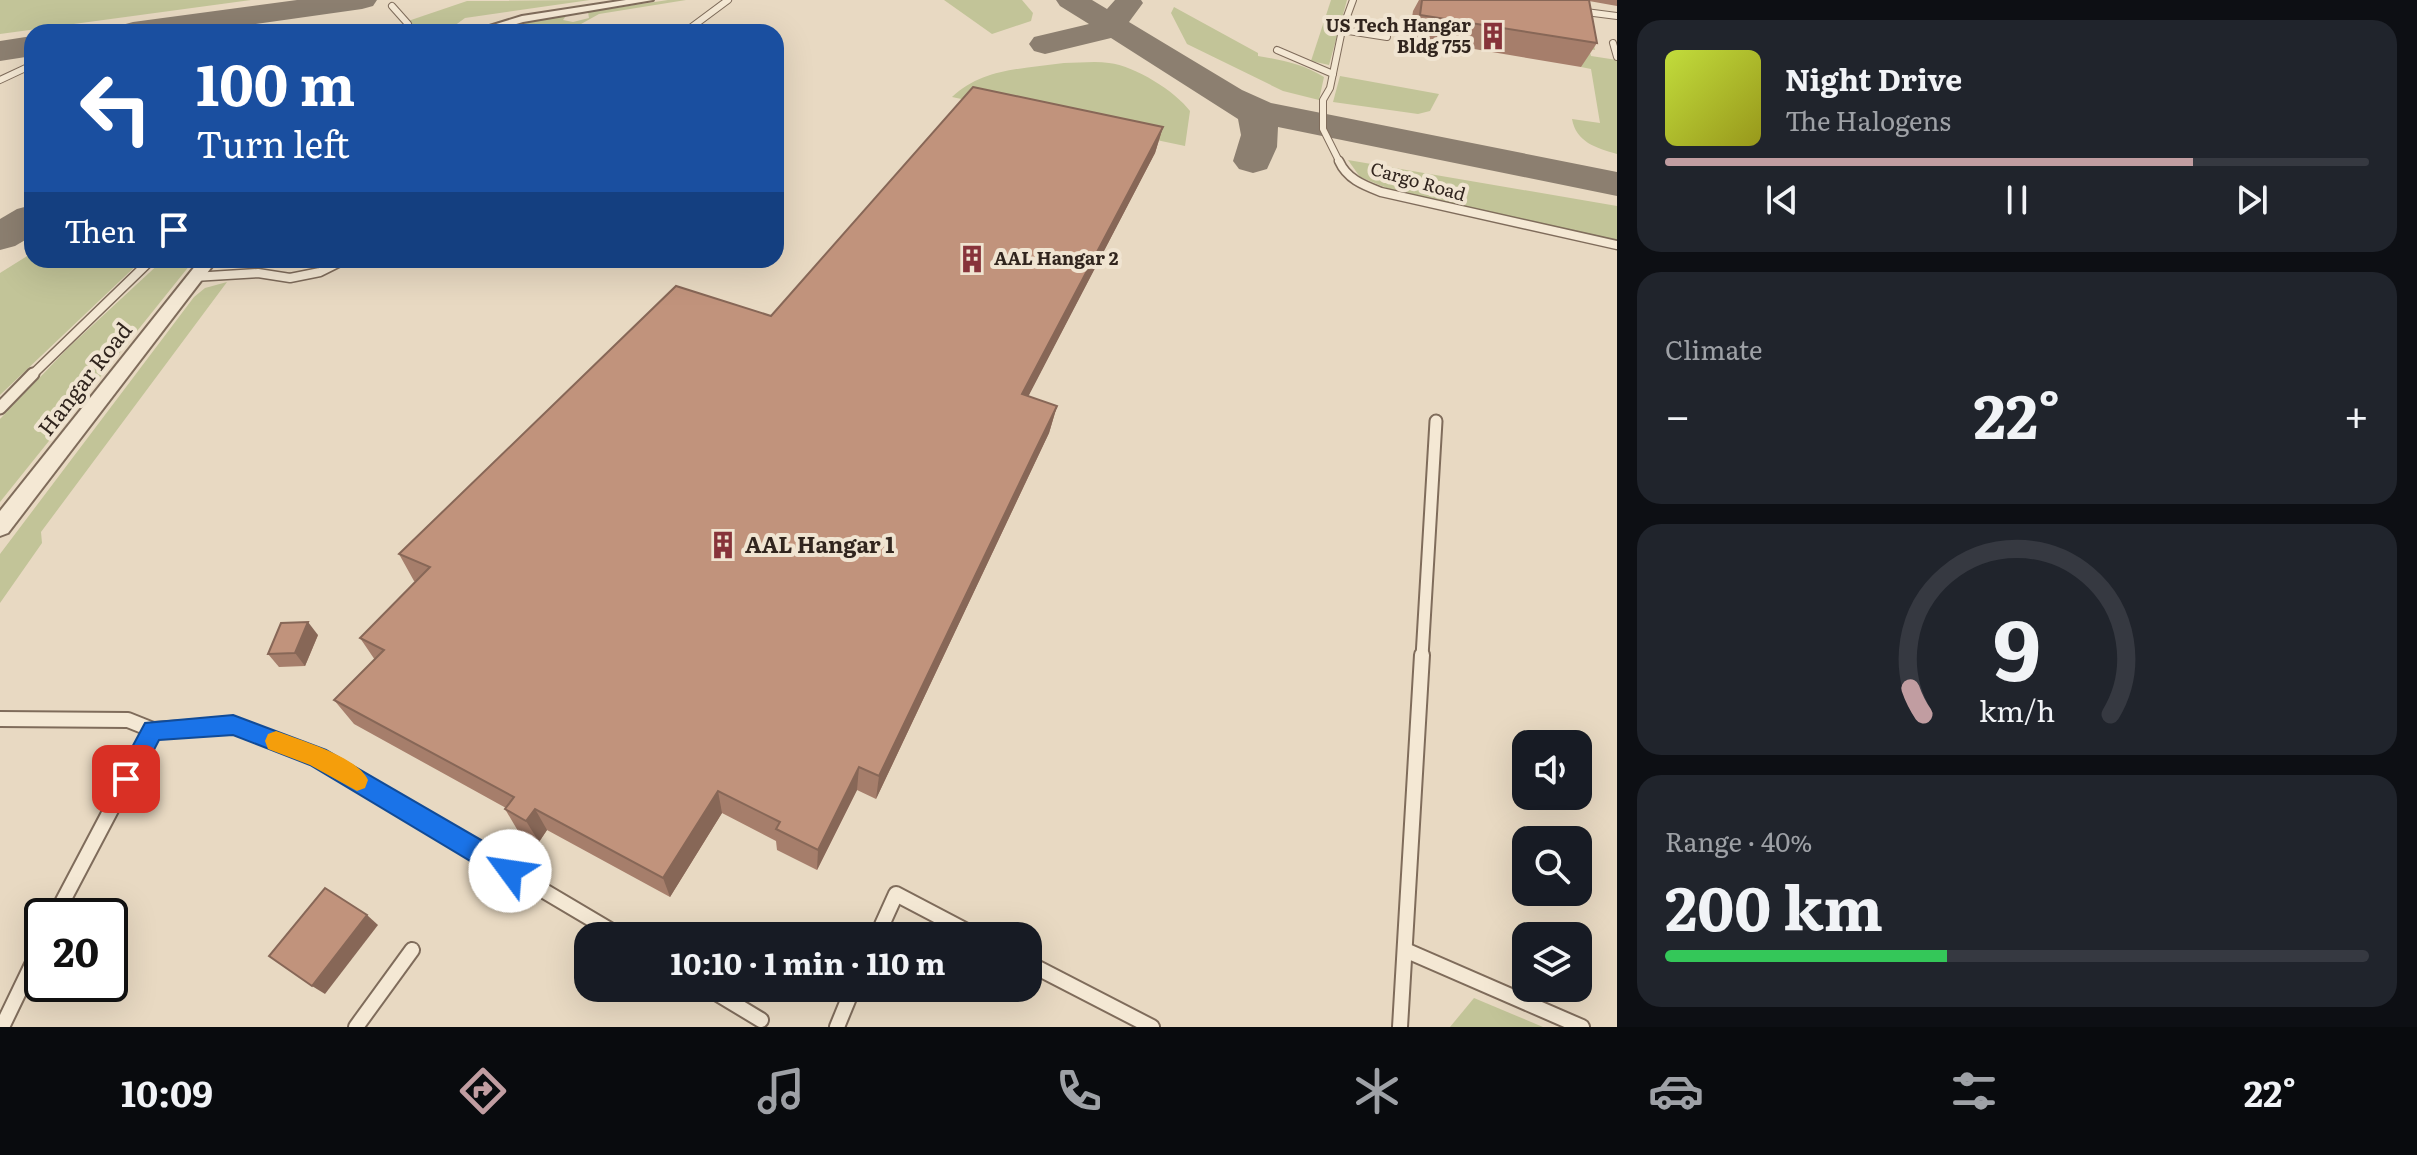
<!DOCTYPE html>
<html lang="en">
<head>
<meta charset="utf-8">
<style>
  :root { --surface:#171b24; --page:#20242c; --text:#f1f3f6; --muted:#9ea1a6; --line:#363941; --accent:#c19da1 }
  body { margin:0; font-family:Literata,serif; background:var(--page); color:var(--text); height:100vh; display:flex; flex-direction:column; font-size:30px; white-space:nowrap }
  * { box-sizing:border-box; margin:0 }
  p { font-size:26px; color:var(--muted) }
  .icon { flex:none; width:44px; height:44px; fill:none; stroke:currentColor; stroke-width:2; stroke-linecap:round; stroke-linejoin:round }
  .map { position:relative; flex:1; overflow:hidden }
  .sheet { display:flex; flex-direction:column; gap:20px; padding:20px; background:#0d0f14; width:800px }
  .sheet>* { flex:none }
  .top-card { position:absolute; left:24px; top:24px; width:760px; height:244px; border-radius:24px; box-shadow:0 8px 32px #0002; background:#1a4fa0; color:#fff; overflow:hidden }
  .buttons { position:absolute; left:1512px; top:730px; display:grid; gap:16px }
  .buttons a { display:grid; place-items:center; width:80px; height:80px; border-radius:16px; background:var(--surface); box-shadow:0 8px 32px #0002; font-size:40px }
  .speed { position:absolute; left:24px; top:898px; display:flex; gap:16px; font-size:40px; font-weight:700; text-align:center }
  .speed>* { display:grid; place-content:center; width:104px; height:104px; border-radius:50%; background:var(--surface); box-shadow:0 8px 32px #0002; line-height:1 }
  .speed .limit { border:4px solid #111; border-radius:12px; background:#fff; color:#111 }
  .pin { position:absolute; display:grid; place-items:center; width:68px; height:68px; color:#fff; margin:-34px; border-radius:16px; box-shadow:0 4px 12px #0006 }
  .me { position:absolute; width:88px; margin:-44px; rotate:301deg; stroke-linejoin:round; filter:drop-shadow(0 0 6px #0008) }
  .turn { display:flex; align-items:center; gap:28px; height:168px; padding:0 40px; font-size:36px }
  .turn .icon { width:104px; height:104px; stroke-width:2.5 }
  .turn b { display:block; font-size:56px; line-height:68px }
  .then { display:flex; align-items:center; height:76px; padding:0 40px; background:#0003; gap:16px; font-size:30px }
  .big { font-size:60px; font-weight:700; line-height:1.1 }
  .sheet .card { flex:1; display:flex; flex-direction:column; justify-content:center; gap:12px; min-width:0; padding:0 28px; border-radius:24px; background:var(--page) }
  .sheet .dial { align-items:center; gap:0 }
  .dial svg { height:208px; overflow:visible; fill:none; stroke:var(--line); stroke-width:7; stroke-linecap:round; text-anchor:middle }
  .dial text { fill:var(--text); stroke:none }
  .song { display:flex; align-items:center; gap:24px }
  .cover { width:96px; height:96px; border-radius:12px; background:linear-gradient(135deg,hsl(70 70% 55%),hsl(60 70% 35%)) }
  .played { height:8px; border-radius:4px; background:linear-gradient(90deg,var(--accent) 75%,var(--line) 75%) }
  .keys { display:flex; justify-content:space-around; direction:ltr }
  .heat { display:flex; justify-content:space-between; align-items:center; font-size:44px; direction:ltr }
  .charge { height:12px; border-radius:6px; background:linear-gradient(90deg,#34c759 40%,var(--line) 0) }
  .trip { position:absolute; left:574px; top:922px; width:468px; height:80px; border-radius:24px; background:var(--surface); box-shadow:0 8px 32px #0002; font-weight:700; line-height:80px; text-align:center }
  .tabs { display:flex; height:128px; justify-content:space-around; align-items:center; background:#090b0e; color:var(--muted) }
  .tabs .icon { width:56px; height:56px }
  .tabs .current { color:var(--accent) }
  .tabs b { font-size:36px; color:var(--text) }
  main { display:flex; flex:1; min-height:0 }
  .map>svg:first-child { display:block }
  .green { fill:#c2c498 }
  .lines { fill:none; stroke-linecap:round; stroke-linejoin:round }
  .taxiway { fill:#8c7f70; fill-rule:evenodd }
  .lane-far3-casing { stroke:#7f6c5b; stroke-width:8 }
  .lane-far2-casing { stroke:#7f6c5b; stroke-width:11 }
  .lane-far1-casing { stroke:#7f6c5b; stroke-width:15 }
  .lane-casing { stroke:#7f6c5b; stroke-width:18 }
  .street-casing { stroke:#7f6c5b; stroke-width:4 }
  .lane-far3 { stroke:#f4e8d4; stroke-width:6 }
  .lane-far2 { stroke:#f4e8d4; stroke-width:8 }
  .lane-far1 { stroke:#f4e8d4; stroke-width:11 }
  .lane { stroke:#f4e8d4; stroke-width:14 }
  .street { fill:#f4e8d4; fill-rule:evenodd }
  .wall { fill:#a67e6b }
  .shaded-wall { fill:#876757 }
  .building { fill:#c1937c; stroke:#876757; stroke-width:2 }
  .route { fill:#1a73e8; stroke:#114b97; stroke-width:2 }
  .slow { fill:#f59e0b }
  .labels { text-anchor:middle; stroke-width:8; stroke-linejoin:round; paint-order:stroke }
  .far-poi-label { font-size:18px; font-weight:bold; fill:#31251e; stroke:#f0e4d1; text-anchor:end }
  .far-street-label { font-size:18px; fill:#31251e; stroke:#f0e4d1 }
  .street-label { font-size:22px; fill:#31251e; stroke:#f0e4d1 }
  .poi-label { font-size:22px; font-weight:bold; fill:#31251e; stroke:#f0e4d1; text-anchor:start }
</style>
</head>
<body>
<main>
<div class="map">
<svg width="1617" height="1027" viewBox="0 0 1617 1027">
  <rect width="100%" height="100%" fill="#e8d9c2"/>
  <g class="green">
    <polygon points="0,0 251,0 0,34"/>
    <polygon points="590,0 465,18 446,32 390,32 411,20 467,1"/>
    <polygon points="668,0 686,0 599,14 572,29 556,26 551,29 487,32 508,25 566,16 563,20 573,22 589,18 588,12"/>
    <polygon points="944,0 1022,0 1033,13 1031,21 992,34"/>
    <polygon points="1331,0 1347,0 1329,65 1311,61"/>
    <path d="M1174 7 1258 53V56C1282 60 1303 64 1324 77L1319 100 1283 91 1187 44 1171 13Z"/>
    <path d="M1589 16 1595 50 1589 49 1591 56 1617 60V154C1596 148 1576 142 1572 119L1600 123 1591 69 1581 67Z"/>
    <path d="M1064 63C1079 63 1095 61 1109 63 1135 66 1175 91 1190 111L1185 146 952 97C983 68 1023 69 1064 63Z"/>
    <polygon points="1340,76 1439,94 1430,111 1418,114 1333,102"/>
    <polygon points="1348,160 1617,206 1617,241 1394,191 1360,177"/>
    <polygon points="32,253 32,260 142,260 0,395 0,273"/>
    <polygon points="163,260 194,260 0,502 0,419 68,348"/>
    <polygon points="227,282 41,532 42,543 0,603 0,554 194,297 205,288"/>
    <polygon points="1474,998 1543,1027 1450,1027"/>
  </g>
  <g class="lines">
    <g class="taxiway">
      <polygon points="297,0 377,0 373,6 362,9 200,32 117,32 122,25 133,22"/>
      <polygon points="1056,0 1092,0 1107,9 1115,0 1141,0 1143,3 1129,22 1242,90 1271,103 1617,172 1617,196 1278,127 1277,147 1267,169 1253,173 1239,169 1233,161 1241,135 1238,119 1111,38 1045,54 1034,51 1029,44 1034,37 1089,24 1060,6"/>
      <polygon points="32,36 32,56 0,61 0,41"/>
      <polygon points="32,205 32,236 15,246 0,250 0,219 17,209"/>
    </g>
    <defs>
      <g id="lane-far3">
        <polyline points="392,6 408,24 400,32"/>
        <polyline points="1578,11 1617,16"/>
        <polyline points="1342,30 1387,37"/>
        <polyline points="540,32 544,31"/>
        <polyline points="685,32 728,0"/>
        <polyline points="1613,43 1617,57"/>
        <polyline points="1277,50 1333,74"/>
        <polyline points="0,80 32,65"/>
        <polyline points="1340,163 1323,129 1323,100 1330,88 1342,30 1353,0"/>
      </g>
      <g id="lane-far2">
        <path d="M1339 161C1347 179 1363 185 1381 192L1617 245"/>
        <polyline points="194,277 258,273 290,278 320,272 344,260"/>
        <polyline points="31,376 151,260"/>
      </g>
      <g id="lane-far1">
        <polyline points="0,408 33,374"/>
        <polyline points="1422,657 1436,421"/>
      </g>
      <g id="lane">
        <polyline points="0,719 128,720 153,730 233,725 318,757 620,936"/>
        <polyline points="55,916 153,730"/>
        <polyline points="877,936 896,894 976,936"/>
        <polyline points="1405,950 1582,1027"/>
        <polyline points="1028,963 1152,1027"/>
        <polyline points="708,988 761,1020"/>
        <polyline points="2,1027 42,944"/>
        <polyline points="356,1027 412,950"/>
        <polyline points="837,1027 853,988"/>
        <polyline points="1400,1027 1422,655"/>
      </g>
      <g id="street">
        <polygon points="626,0 653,0 523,22 489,32 470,32 522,16"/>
        <polygon points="200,260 217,260 8,533 0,536 0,511"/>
      </g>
    </defs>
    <use href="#lane-far3" class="lane-far3-casing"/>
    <use href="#lane-far2" class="lane-far2-casing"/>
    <use href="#lane-far1" class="lane-far1-casing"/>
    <use href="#lane" class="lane-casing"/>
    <use href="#street" class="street-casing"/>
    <use href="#lane-far3" class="lane-far3"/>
    <use href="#lane-far2" class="lane-far2"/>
    <use href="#lane-far1" class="lane-far1"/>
    <use href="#lane" class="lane"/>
    <use href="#street" class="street"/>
  </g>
  <g class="wall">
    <polygon points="1419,0 1617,0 1617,6 1589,1 1597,43 1581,67 1409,38 1413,11"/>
    <polygon points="1163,127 1155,153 1028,396 1057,406 1049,433 876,799 857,790 817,870 777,850 776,841 722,813 670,897 547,830 539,842 518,831 505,809 506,808 354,724 334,700 375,660 360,638 416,582 414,581 399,554 771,316"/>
    <polygon points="318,635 305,666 279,667 268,654"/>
  </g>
  <g class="shaded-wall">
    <polygon points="1163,127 1155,153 1015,422 1022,394"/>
    <polygon points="1057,406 1049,433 876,799 879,776"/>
    <polygon points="308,622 318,635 305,666 295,653"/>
    <polygon points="859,767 857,790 817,870 818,850"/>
    <polygon points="718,791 722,813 670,897 663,878"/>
    <polygon points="535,809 547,830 539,842 526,821"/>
    <polygon points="367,915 378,925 325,994 312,986"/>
  </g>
  <g class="building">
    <polygon points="1422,0 1589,0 1597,43 1420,15"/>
    <polygon points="973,87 1163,127 1022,394 1057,406 1034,453 879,776 859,767 818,850 776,829 780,822 718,791 663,878 535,809 526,821 505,809 514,797 334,700 384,650 360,638 430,567 399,554 676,286 771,316"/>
    <polygon points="308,622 295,653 268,654 281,623"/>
    <polygon points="325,888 367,915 312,986 269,956"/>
  </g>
  <polygon class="route" points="233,715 326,750 519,862 522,871 519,880 510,883 502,880 310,765 233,735 159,740 135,787 126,790 118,787 115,779 145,723"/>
  <path class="slow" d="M276 731C300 740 358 757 368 780L365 788 357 791 310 765 268 749 265 741 268 734Z"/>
  <defs>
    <symbol id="building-bare" viewBox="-9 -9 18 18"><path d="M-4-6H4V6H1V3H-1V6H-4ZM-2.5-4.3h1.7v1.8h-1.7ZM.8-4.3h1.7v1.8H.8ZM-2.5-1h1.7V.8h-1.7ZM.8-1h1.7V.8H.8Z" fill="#87333a" stroke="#f0e4d1" stroke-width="2.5" paint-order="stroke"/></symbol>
  </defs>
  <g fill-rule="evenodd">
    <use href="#building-bare" x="1473" y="16" width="40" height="40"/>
    <use href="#building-bare" x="952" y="239" width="40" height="40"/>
    <use href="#building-bare" x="703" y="525" width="40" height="40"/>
  </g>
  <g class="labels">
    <g class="far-poi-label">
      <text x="1471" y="32">US Tech Hangar<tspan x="1471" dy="21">Bldg 755</tspan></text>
      <text x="994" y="265" text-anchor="start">AAL Hangar 2</text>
    </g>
    <g class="far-street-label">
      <text transform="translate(1418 182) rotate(16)" y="6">Cargo Road</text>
    </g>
    <g class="street-label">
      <text transform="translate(85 379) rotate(-52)" y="8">Hangar Road</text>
    </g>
    <g class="poi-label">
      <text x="745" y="553">AAL Hangar 1</text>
    </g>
  </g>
</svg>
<div class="buttons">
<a><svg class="icon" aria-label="sound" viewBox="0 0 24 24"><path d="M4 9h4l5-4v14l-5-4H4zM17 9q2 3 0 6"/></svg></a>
<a><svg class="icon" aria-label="search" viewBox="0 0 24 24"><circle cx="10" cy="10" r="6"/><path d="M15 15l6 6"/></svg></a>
<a><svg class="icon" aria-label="layers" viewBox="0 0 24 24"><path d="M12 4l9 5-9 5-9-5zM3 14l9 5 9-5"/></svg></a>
</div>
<div class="speed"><div class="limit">20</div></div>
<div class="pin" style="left:126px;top:779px;background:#d93025"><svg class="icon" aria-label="arrive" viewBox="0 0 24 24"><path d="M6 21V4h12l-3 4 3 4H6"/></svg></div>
<svg class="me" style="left:510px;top:871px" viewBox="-20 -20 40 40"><circle r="19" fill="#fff"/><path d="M0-13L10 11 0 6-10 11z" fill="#1a73e8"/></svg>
<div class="trip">10:10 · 1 min · 110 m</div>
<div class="top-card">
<div class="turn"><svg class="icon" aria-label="left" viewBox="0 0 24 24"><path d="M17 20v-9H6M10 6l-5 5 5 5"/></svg><div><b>100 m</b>Turn left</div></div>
<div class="then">Then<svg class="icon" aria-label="arrive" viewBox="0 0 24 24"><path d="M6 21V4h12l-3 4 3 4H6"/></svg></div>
</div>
</div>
<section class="sheet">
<div class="card">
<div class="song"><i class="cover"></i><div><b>Night Drive</b><p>The Halogens</p></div></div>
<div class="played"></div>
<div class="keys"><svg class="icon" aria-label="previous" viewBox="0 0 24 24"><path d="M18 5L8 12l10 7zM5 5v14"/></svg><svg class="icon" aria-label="pause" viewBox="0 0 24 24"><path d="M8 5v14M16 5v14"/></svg><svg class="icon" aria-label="next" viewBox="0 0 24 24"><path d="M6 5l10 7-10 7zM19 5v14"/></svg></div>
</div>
<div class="card"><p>Climate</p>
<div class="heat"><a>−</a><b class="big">22°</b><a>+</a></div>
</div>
<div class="card dial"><svg viewBox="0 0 100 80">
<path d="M14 69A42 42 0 1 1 86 69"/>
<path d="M14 69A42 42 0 0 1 9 59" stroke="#c19da1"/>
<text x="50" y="56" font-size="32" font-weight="700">9</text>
<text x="50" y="72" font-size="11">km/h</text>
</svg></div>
<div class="card"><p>Range · 40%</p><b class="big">200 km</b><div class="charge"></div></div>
</section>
</main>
<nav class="tabs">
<b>10:09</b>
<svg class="icon current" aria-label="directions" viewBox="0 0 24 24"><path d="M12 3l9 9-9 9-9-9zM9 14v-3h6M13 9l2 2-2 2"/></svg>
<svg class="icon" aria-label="music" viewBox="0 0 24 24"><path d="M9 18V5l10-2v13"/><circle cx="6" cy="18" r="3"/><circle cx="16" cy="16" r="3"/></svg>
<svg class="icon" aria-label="phone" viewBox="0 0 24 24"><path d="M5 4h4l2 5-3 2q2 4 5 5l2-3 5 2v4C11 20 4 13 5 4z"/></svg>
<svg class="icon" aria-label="climate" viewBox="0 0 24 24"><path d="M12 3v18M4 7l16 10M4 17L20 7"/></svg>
<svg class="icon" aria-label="car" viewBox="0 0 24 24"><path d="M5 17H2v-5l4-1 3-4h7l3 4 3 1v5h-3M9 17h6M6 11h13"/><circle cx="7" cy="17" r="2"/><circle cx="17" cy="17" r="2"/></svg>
<svg class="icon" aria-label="filters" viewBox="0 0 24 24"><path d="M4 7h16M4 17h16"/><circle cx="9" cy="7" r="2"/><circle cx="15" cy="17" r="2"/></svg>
<b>22°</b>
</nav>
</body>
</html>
